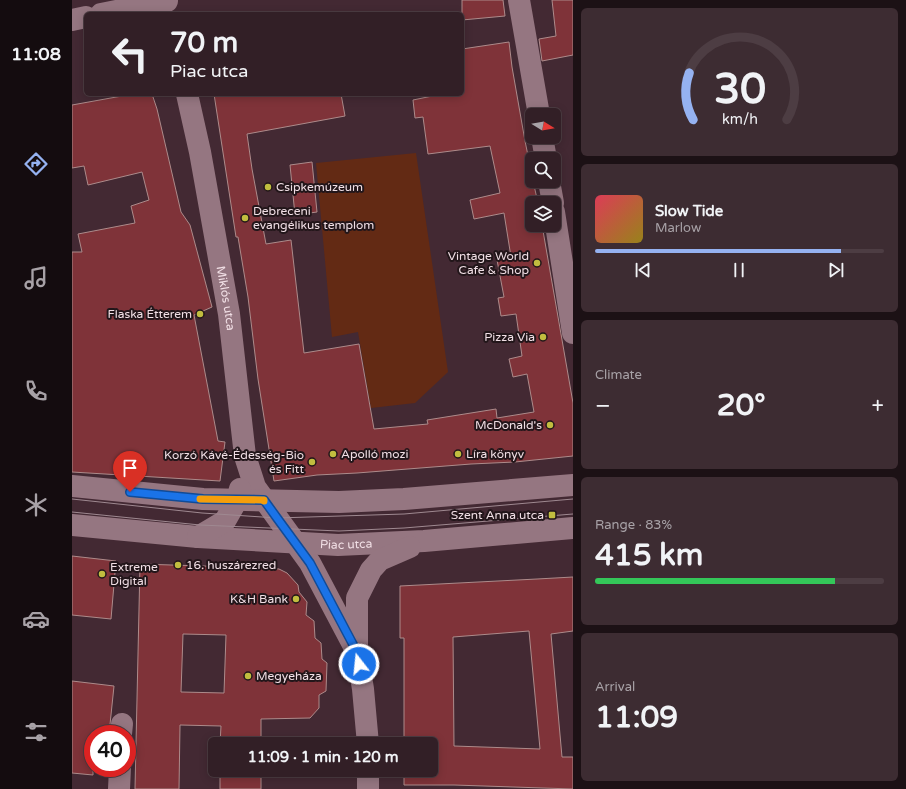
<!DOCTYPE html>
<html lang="en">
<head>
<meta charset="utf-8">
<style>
  :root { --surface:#321f26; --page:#3d2c32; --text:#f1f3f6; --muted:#a8a2a7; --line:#4d3d43; --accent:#95b2f1 }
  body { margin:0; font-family:"Varela Round",sans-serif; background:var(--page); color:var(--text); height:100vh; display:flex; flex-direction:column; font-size:15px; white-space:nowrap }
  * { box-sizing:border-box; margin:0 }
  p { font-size:13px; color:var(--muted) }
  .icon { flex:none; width:22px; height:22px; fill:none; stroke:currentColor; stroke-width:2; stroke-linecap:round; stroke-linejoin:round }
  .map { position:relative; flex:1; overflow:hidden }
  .details { display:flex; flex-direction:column; gap:8px; padding:8px; background:#1c1115; width:333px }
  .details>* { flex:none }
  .top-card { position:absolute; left:12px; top:12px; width:380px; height:84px; border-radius:6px; box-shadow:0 2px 10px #0003,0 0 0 1px var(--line); background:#321f26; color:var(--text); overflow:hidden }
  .needle { width:26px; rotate:101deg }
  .fabs { position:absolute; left:453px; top:108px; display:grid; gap:8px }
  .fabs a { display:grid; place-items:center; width:36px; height:36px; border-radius:6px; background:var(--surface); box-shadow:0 2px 10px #0003,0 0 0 1px var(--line); font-size:20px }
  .speed { position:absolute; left:12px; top:725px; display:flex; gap:8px; font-size:20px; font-weight:700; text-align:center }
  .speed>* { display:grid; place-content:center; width:52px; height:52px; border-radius:50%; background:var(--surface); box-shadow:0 2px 10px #0003,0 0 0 1px var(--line); line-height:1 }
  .speed .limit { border:6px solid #d22; background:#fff; color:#111 }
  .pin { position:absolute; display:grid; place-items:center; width:34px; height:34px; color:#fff; margin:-41px -17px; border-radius:50% 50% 50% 0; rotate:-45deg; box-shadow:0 0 4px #0007 }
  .pin .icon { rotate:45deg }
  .me { position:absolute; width:44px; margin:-22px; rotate:344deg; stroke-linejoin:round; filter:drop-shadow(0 0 3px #0008) }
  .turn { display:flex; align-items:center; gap:14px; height:84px; padding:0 20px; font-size:18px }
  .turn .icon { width:52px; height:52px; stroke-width:2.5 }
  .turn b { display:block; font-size:28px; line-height:34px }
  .big { font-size:30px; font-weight:700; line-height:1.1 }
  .details .widget { flex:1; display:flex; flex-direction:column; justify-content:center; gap:6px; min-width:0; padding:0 14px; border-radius:6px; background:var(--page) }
  .details .dial { align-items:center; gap:0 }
  .dial svg { height:104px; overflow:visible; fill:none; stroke:var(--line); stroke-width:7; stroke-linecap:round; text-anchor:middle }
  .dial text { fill:var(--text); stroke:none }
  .song { display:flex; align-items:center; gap:12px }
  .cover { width:48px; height:48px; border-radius:6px; background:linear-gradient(135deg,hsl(350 70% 55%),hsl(50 70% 35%)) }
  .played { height:4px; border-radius:2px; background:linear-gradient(90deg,var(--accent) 85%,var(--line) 85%) }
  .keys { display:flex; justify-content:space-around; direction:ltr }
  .heat { display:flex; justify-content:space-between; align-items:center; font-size:22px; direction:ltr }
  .charge { height:6px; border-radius:3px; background:linear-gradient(90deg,#34c759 83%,var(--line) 0) }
  .trip { position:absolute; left:136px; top:737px; width:230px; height:40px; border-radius:6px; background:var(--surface); box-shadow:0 2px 10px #0003,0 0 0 1px var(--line); font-weight:700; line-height:40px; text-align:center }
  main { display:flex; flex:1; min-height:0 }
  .menu { display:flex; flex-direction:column; width:72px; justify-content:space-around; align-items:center; background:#140c0f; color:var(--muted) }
  .menu .icon { width:28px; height:28px }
  .menu .on { color:var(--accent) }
  .menu b { font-size:18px; color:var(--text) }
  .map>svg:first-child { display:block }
  .green { fill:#632a14 }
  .building { fill:#7f3339; stroke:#ad8b8b; fill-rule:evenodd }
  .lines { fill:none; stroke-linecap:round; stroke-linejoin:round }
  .minor { stroke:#957681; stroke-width:22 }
  .tram { stroke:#9f8991; stroke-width:1 }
  .route-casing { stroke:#114b97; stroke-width:10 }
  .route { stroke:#1a73e8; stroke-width:7 }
  .slow { stroke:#f59e0b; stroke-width:7 }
  .poi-dot { fill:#c1bd3f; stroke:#22161a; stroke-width:1.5 }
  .labels { text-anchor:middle; stroke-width:4; stroke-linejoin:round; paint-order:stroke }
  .poi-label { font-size:12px; fill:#f1dfe5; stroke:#22161a; text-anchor:start }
  .street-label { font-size:12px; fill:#f1dfe5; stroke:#22161a }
</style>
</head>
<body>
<main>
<nav class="menu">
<b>11:08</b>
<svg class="icon on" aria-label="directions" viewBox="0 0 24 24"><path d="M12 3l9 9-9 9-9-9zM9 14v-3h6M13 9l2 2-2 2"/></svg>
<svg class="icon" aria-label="music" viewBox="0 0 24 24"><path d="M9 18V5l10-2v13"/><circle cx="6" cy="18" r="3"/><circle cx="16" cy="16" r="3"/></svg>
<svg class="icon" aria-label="phone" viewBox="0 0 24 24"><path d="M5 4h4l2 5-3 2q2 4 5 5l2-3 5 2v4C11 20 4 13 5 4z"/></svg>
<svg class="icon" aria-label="climate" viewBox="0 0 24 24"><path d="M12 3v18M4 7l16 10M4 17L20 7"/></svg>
<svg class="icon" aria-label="car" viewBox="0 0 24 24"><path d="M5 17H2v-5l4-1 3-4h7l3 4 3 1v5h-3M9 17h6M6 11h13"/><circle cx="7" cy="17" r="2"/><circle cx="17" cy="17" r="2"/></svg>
<svg class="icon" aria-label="filters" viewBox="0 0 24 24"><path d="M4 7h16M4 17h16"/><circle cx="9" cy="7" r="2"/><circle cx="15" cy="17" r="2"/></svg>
</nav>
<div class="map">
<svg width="501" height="789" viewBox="0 0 501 789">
  <rect width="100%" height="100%" fill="#432933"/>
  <polygon class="green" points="344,153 376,372 343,403 299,408 286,332 260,337 244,163"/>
  <g class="building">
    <polygon points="390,0 431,0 433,16 390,20"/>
    <polygon points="480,0 501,0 501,55 470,61 467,39 484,36"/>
    <polygon points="437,42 440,67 453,141 460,175 460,181 461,181 466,203 460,203 460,225 470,225 501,403 501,456 443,462 399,464 285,473 245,475 202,481 186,379 176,297 166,237 164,237 142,94 269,94 273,116 175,134 180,169 194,244 219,240 232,353 287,344 302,429 356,424 355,420 424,409 425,418 462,412 455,374 441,377 437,359 450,356 444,314 429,316 426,298 432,297 425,260 439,257 432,213 402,219 398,200 428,193 418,146 356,154 351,117 343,118 341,100 370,94 390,94 390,49"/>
    <polygon points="61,94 80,94 85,109 109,212 118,225 140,307 122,315 146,441 153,442 148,481 0,472 0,252 10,252 6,234 63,223 59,206 77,200 70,172 16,185 12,166 0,168 0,105"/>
    <polygon points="240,162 245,212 223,215 218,165"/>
    <polygon points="0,556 44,561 39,619 0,615"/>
    <path d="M68 564 194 568 207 569 215 573 226 585 227 592 235 602 234 615 242 621 243 638 249 643 250 659 255 663 254 691 247 695V708L238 718 189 719V744H148L149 726 108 725 107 789H63ZM111 634 154 635 152 693 109 692Z"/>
    <path d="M501 577V631L479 634 490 757H501V789L382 785H332V770H359V744H332V638H328V586L465 579ZM457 631 468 749 382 746 381 637Z"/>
    <polygon points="0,681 42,686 37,734 21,734 21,775 0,773"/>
    <rect x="148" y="770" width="41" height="19"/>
  </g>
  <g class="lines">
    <g class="minor">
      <polyline points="447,0 467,115"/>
      <polyline points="29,14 95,1"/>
      <polyline points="0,20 14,17"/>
      <path id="s1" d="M115 94 128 152 157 314 173 456 183 487 238 563 285 652 291 689 296 744"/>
      <polyline points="470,137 474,159"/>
      <polyline points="477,181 481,203"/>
      <polyline points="482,212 501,333"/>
      <polyline points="0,486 131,499 267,502 332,499 501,485"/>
      <path id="s2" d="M0 525 126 537 266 545 352 541 501 528"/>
      <polyline points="126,537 153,521 165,500 168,489"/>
      <polyline points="285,649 285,598 299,570 308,560 338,547"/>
      <polyline points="49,734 50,724"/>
      <polyline points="296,770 296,789"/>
      <polyline points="47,789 48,768"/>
    </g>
    <g class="tram">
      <polyline points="0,499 130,513 205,518 332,514 501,499"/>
      <polyline points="0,512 128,525 267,531 332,528 501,514"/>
    </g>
  </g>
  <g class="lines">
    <defs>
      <polyline id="route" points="58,492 131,499 192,500 205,518 238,563 285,652 287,664"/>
    </defs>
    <use href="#route" class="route-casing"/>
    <use href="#route" class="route"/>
    <polyline class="slow" points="128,499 192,500 192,501"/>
  </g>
  <g class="poi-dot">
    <circle cx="196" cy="187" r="4"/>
    <circle cx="173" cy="218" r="4"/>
    <circle cx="465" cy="263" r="4"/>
    <circle cx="128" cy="314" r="4"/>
    <circle cx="471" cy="337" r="4"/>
    <circle cx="478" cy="425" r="4"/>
    <circle cx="261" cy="454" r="4"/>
    <circle cx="386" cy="454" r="4"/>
    <circle cx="240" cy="462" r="4"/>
    <rect x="476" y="511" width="8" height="8" rx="2"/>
    <circle cx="106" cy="565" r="4"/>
    <circle cx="30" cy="574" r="4"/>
    <circle cx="224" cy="599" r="4"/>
    <circle cx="176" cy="676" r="4"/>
  </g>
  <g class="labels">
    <g class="poi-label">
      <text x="204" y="191">Csipkemúzeum</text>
      <text x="181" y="215">Debreceni<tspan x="181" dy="14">evangélikus templom</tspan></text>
      <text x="457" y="260" text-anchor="end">Vintage World<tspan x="457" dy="14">Cafe &amp; Shop</tspan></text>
      <text x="120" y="318" text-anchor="end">Flaska Étterem</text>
      <text x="463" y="341" text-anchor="end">Pizza Via</text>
      <text x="470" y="429" text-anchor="end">McDonald's</text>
      <text x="269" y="458">Apolló mozi</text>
      <text x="394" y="458">Líra könyv</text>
      <text x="232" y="459" text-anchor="end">Korzó Kávé-Édesség-Bio<tspan x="232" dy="14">és Fitt</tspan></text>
      <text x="472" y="519" text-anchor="end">Szent Anna utca</text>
      <text x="114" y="569">16. huszárezred</text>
      <text x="38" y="571">Extreme<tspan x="38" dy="14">Digital</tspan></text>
      <text x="216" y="603" text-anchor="end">K&amp;H Bank</text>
      <text x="184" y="680">Megyeháza</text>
    </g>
    <g class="street-label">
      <text dy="4" stroke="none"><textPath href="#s1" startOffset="208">Miklós utca</textPath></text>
      <text dy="4" stroke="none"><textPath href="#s2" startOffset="275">Piac utca</textPath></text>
    </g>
  </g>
</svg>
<div class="fabs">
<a><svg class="needle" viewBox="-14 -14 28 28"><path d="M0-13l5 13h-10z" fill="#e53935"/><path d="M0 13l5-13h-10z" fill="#a8a2a7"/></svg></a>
<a><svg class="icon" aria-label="search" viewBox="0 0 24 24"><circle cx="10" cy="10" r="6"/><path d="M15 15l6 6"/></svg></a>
<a><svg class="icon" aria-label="layers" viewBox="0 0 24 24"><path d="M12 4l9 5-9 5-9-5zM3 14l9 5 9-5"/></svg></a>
</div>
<div class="speed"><div class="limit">40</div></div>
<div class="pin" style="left:58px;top:492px;background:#d93025"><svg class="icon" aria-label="arrive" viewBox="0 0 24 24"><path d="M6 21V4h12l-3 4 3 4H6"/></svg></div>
<svg class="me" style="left:287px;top:664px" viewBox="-20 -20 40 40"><circle r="17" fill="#1a73e8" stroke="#fff" stroke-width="3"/><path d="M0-11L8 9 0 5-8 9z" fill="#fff"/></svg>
<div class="trip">11:09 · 1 min · 120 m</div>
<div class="top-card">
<div class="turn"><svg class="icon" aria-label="left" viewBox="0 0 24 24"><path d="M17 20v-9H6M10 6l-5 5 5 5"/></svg><div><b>70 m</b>Piac utca</div></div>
</div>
</div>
<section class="details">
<div class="widget dial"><svg viewBox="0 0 100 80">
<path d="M14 69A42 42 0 1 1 86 69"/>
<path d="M14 69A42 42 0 0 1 11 33" stroke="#95b2f1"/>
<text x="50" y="56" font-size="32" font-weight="700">30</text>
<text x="50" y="72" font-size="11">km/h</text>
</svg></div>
<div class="widget">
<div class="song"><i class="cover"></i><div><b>Slow Tide</b><p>Marlow</p></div></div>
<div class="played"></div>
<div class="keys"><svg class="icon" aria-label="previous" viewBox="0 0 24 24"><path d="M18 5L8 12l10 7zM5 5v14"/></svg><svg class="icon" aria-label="pause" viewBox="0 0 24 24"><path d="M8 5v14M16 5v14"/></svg><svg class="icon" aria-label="next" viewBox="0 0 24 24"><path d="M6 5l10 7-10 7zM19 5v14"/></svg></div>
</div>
<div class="widget"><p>Climate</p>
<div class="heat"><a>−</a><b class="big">20°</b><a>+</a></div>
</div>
<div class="widget"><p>Range · 83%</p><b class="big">415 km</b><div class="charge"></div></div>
<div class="widget"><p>Arrival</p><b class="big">11:09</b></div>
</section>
</main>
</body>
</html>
